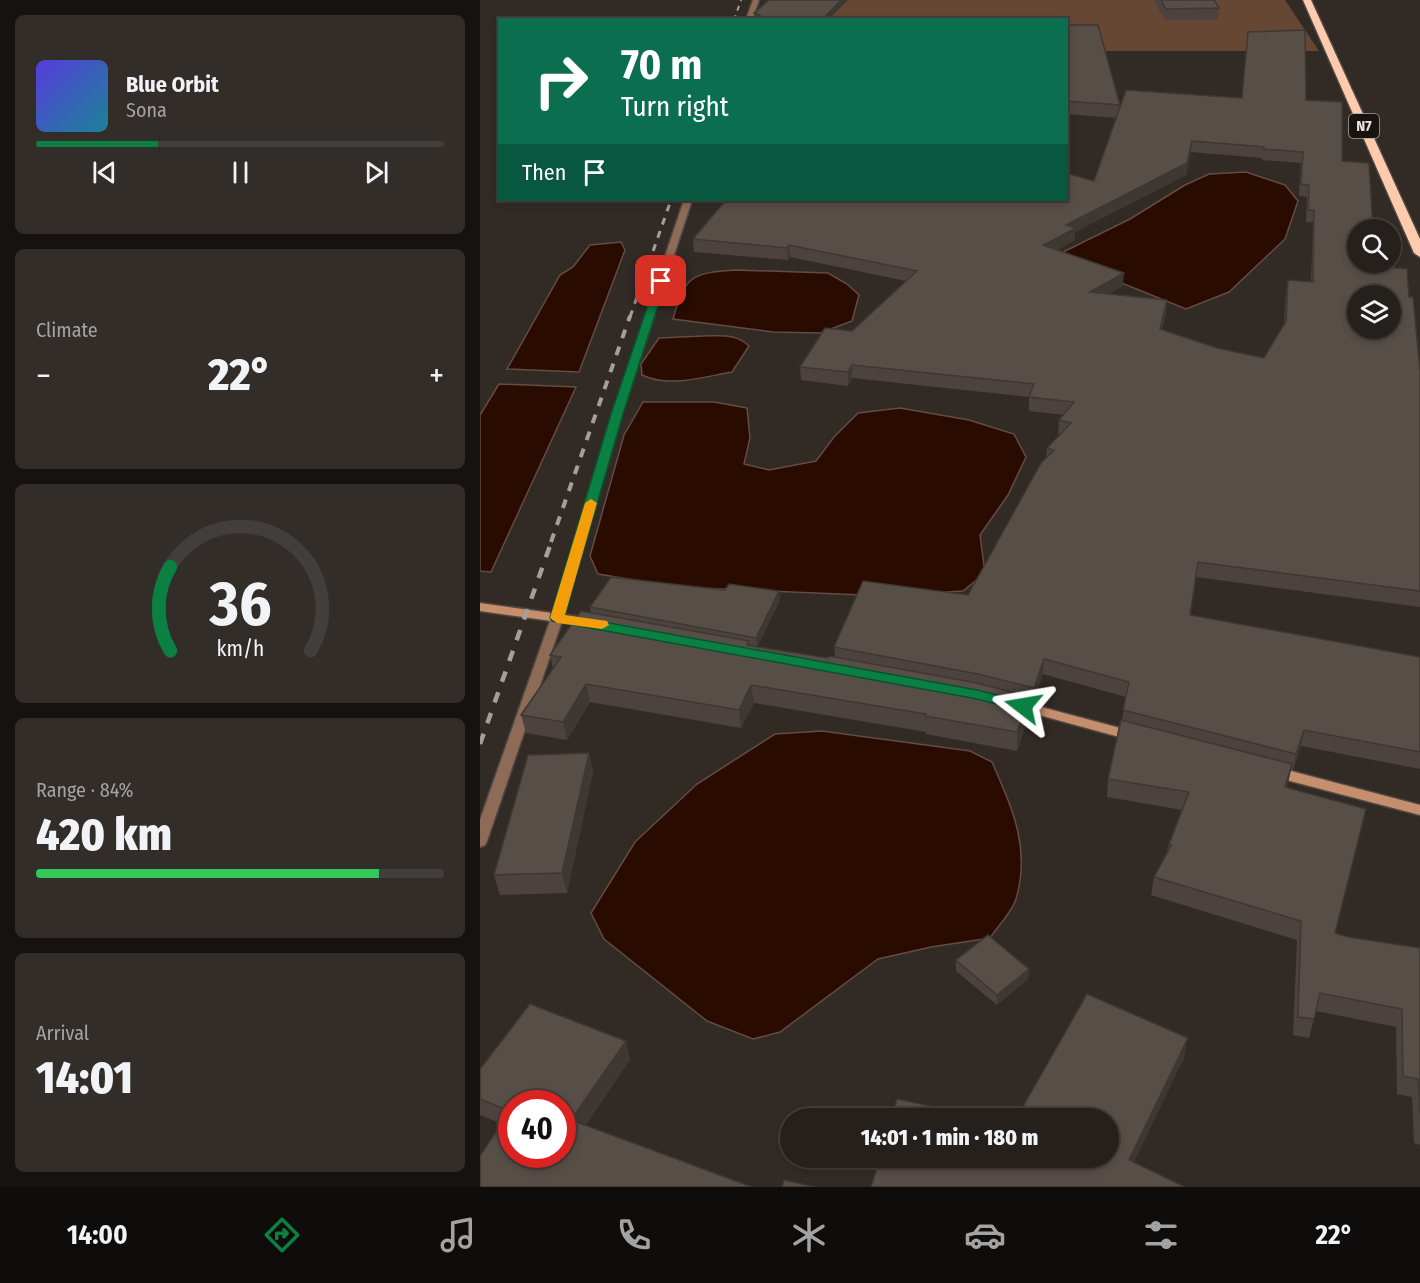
<!DOCTYPE html>
<html lang="en">
<head>
<meta charset="utf-8">
<style>
  :root { --surface:#26201c; --page:#322d29; --text:#f1f3f6; --muted:#a4a3a3; --line:#423e3b; --accent:#0b8043 }
  body { margin:0; font-family:"Fira Sans Condensed",sans-serif; background:var(--page); color:var(--text); height:100vh; display:flex; flex-direction:column; font-size:22px; white-space:nowrap }
  * { box-sizing:border-box; margin:0 }
  p { font-size:20px; color:var(--muted) }
  .icon { flex:none; width:33px; height:33px; fill:none; stroke:currentColor; stroke-width:2; stroke-linecap:round; stroke-linejoin:round }
  .map { position:relative; flex:1; overflow:hidden }
  .sheet { display:flex; flex-direction:column; gap:15px; padding:15px; background:#15120f; width:480px }
  .sheet>* { flex:none }
  .top-card { position:absolute; left:18px; top:18px; width:570px; height:183px; border-radius:0px; box-shadow:0 3px 9px #0003,0 0 0 2px var(--line); background:#0b6e4f; color:#fff; overflow:hidden }
  .controls { position:absolute; left:867px; top:219px; display:grid; gap:12px }
  .controls a { display:grid; place-items:center; width:54px; height:54px; border-radius:50%; background:var(--surface); box-shadow:0 3px 9px #0003,0 0 0 2px var(--line); font-size:30px }
  .speed { position:absolute; left:18px; top:1090px; display:flex; gap:12px; font-size:30px; font-weight:700; text-align:center }
  .speed>* { display:grid; place-content:center; width:78px; height:78px; border-radius:50%; background:var(--surface); box-shadow:0 3px 9px #0003,0 0 0 2px var(--line); line-height:1 }
  .speed .limit { border:9px solid #d22; background:#fff; color:#111 }
  .pin { position:absolute; display:grid; place-items:center; width:51px; height:51px; color:#fff; margin:-26px; border-radius:12px; box-shadow:0 3px 9px #0006 }
  .me { position:absolute; width:66px; margin:-33px; rotate:284deg; stroke-linejoin:round; filter:drop-shadow(0 0 4px #0008) }
  .turn { display:flex; align-items:center; gap:21px; height:126px; padding:0 24px; font-size:27px }
  .turn .icon { width:78px; height:78px; stroke-width:2.5 }
  .turn b { display:block; font-size:42px; line-height:51px }
  .then { display:flex; align-items:center; height:57px; padding:0 24px; background:#0003; gap:12px; font-size:22px }
  .big { font-size:45px; font-weight:800; line-height:1.1 }
  .sheet .tile { flex:1; display:flex; flex-direction:column; justify-content:center; gap:9px; min-width:0; padding:0 21px; border-radius:9px; background:var(--page) }
  .sheet .dial { align-items:center; gap:0 }
  .dial svg { height:156px; overflow:visible; fill:none; stroke:var(--line); stroke-width:7; stroke-linecap:round; text-anchor:middle }
  .dial text { fill:var(--text); stroke:none }
  .song { display:flex; align-items:center; gap:18px }
  .cover { width:72px; height:72px; border-radius:9px; background:linear-gradient(135deg,hsl(250 70% 55%),hsl(190 70% 35%)) }
  .played { height:6px; border-radius:3px; background:linear-gradient(90deg,var(--accent) 30%,var(--line) 30%) }
  .keys { display:flex; justify-content:space-around; direction:ltr }
  .heat { display:flex; justify-content:space-between; align-items:center; font-size:33px; direction:ltr }
  .charge { height:9px; border-radius:4px; background:linear-gradient(90deg,#34c759 84%,var(--line) 0) }
  .trip { position:absolute; left:300px; top:1108px; width:339px; height:60px; border-radius:30px; background:var(--surface); box-shadow:0 3px 9px #0003,0 0 0 2px var(--line); font-weight:800; line-height:60px; text-align:center }
  .dock { display:flex; height:96px; justify-content:space-around; align-items:center; background:#0f0d0b; color:var(--muted) }
  .dock .icon { width:42px; height:42px }
  .dock .active { color:var(--accent) }
  .dock b { font-size:27px; color:var(--text) }
  main { display:flex; flex:1; min-height:0 }
  .map>svg:first-child { display:block }
  .green { fill:#664734 }
  .water { fill:#2a0b00; stroke:#634c43; stroke-width:1.5 }
  .lines { fill:none; stroke-linecap:round; stroke-linejoin:round }
  .street-casing { stroke:#4f4843; stroke-width:3 }
  .secondary-casing { stroke:#4f4843; stroke-width:3 }
  .highway-casing { stroke:#4f4843; stroke-width:3 }
  .street { fill:#8d6b56; fill-rule:evenodd }
  .secondary { fill:#c58e6c; fill-rule:evenodd }
  .highway { fill:#ffcbac; fill-rule:evenodd }
  .rail-far3 { stroke:#a59e9a; stroke-width:2; stroke-dasharray:5 5; stroke-linecap:butt }
  .rail-far2 { stroke:#a59e9a; stroke-width:3; stroke-dasharray:7 7; stroke-linecap:butt }
  .rail-far1 { stroke:#a59e9a; stroke-width:4; stroke-dasharray:9 9; stroke-linecap:butt }
  .rail { stroke:#a59e9a; stroke-width:4.5; stroke-dasharray:11 11; stroke-linecap:butt }
  .wall { fill:#4c433e; fill-rule:evenodd }
  .shaded-wall { fill:#3e3732 }
  .building { fill:#584e48; stroke:#3e3732; stroke-width:1.5; fill-rule:evenodd }
  .route { fill:#0b8043; stroke:#07532c; stroke-width:1.5 }
  .slow { fill:#f59e0b }
  .labels { text-anchor:middle; stroke-width:6; stroke-linejoin:round; paint-order:stroke }
  .shield { fill:#171311; stroke:#aaa5a2; stroke-width:1.5 }
  .shield-label { font-size:15px; font-weight:bold; fill:#e9e3e0 }
</style>
</head>
<body>
<main>
<section class="sheet">
<div class="tile">
<div class="song"><i class="cover"></i><div><b>Blue Orbit</b><p>Sona</p></div></div>
<div class="played"></div>
<div class="keys"><svg class="icon" aria-label="previous" viewBox="0 0 24 24"><path d="M18 5L8 12l10 7zM5 5v14"/></svg><svg class="icon" aria-label="pause" viewBox="0 0 24 24"><path d="M8 5v14M16 5v14"/></svg><svg class="icon" aria-label="next" viewBox="0 0 24 24"><path d="M6 5l10 7-10 7zM19 5v14"/></svg></div>
</div>
<div class="tile"><p>Climate</p>
<div class="heat"><a>−</a><b class="big">22°</b><a>+</a></div>
</div>
<div class="tile dial"><svg viewBox="0 0 100 80">
<path d="M14 69A42 42 0 1 1 86 69"/>
<path d="M14 69A42 42 0 0 1 14 26" stroke="#0b8043"/>
<text x="50" y="56" font-size="32" font-weight="700">36</text>
<text x="50" y="72" font-size="11">km/h</text>
</svg></div>
<div class="tile"><p>Range · 84%</p><b class="big">420 km</b><div class="charge"></div></div>
<div class="tile"><p>Arrival</p><b class="big">14:01</b></div>
</section>
<div class="map">
<svg width="940" height="1187" viewBox="0 0 940 1187">
  <rect width="100%" height="100%" fill="#322a25"/>
  <polygon class="green" points="338,0 805,0 839,51 587,51 586,20 334,20"/>
  <g class="water">
    <polygon points="766,172 805,185 818,201 805,239 749,292 706,309 602,267 579,254 650,219 705,185 729,174"/>
    <polygon points="141,242 145,250 99,372 27,369 80,275 93,267 110,245"/>
    <path d="M255 270 348 273 367 284 379 295 372 321 340 333 293 332 193 319C205 276 211 273 255 270Z"/>
    <path d="M223 336C239 336 257 333 269 346L252 372C223 377 189 388 162 375L161 364 179 338Z"/>
    <polygon points="19,384 96,387 11,572 0,571 0,415"/>
    <polygon points="163,402 234,402 267,408 270,438 264,464 289,470 336,461 354,437 378,413 420,408 489,420 534,434 546,457 528,495 500,535 505,573 483,591 407,596 197,587 118,574 110,556 144,435"/>
    <path d="M342 731 490 751 512 762C532 808 551 848 536 899 532 912 518 926 510 938L451 947 398 959 300 1032 273 1039 227 1021 124 939 111 913 155 842 217 784 295 734Z"/>
  </g>
  <g class="lines">
    <defs>
      <g id="street">
        <polygon points="273,0 279,0 272,20 266,20"/>
        <polygon points="204,200 212,200 142,414 83,618 7,841 5,845 0,847 0,820 71,618 132,414"/>
      </g>
      <g id="secondary">
        <polygon points="0,603 108,618 114,622 108,626 0,611"/>
        <polygon points="535,700 659,733 661,736 659,739 654,741 530,707 528,704 530,701"/>
        <polygon points="796,767 940,805 940,815 791,776 789,772 791,768"/>
      </g>
      <polygon id="highway" points="823,0 831,0 940,239 940,257 934,253"/>
    </defs>
    <use href="#street" class="street-casing"/>
    <use href="#secondary" class="secondary-casing"/>
    <use href="#highway" class="highway-casing"/>
    <use href="#street" class="street"/>
    <use href="#secondary" class="secondary"/>
    <use href="#highway" class="highway"/>
    <polyline class="rail-far3" points="254,20 261,0"/>
    <polyline class="rail-far2" points="150,317 191,200"/>
    <polyline class="rail-far1" points="71,542 150,316"/>
    <polyline class="rail" points="0,744 72,540"/>
  </g>
  <g class="wall">
    <polygon points="289,0 368,0 348,20 275,20 274,13"/>
    <polygon points="673,0 734,0 739,8 738,20 685,20"/>
    <path d="M586 25 640 105 639 109 761 98 826 100 862 161 895 266 929 297 940 371V607L716 577 710 615 940 657V769L821 746 813 770H811L807 787 855 933 868 937 940 948V1145L934 1143 932 1097 917 1094 916 1027 836 1011 829 1038 813 1035 817 940 671 895 674 877 687 853 688 847 702 810 627 797 628 779 642 720 646 697 563 674 553 703 550 702 549 715 537 751 446 734V732L274 703 261 728 110 702 87 740 46 733 41 715 73 669 70 655 111 613 110 607 245 590 299 591 300 600 277 647 348 658 355 657 354 647 488 595 566 458 567 448 580 434H578L579 420 584 415 549 411V397L372 378 368 386 321 380 320 367 372 331 426 281 310 257 308 260 214 252 213 239 614 181 636 118 586 114ZM711 152 782 158V160L821 163 819 196 827 197 826 222H833L831 282 808 280 806 293 804 324 784 358 737 348 682 330 686 313 687 300 628 294 643 286 577 250 595 240V232L706 175Z"/>
    <polygon points="109,753 113,772 87,893 20,895 14,875"/>
    <polygon points="476,960 549,969 548,979 517,1005 476,971"/>
    <polygon points="146,1041 150,1060 22,1124 0,1115 0,1069"/>
  </g>
  <g class="shaded-wall">
    <polygon points="361,0 368,0 348,20 342,20"/>
    <polygon points="712,141 711,152 706,175 595,232 595,240 563,257 563,245 586,225"/>
    <polygon points="309,245 310,257 308,260 307,248"/>
    <polygon points="644,273 643,286 609,305 610,292"/>
    <polygon points="687,300 686,313 678,342 680,329"/>
    <polygon points="372,365 372,378 368,386 368,372"/>
    <polygon points="299,591 300,600 277,648 276,638"/>
    <polygon points="564,659 563,674 553,703 554,688"/>
    <polygon points="106,684 110,702 87,740 83,722"/>
    <polygon points="271,685 274,703 261,728 259,710"/>
    <polygon points="550,697 549,715 537,751 537,732"/>
    <polygon points="824,730 821,746 813,770 816,754"/>
    <polygon points="109,753 113,772 87,893 82,873"/>
    <polygon points="812,764 808,783 801,805 805,787"/>
    <polygon points="549,969 548,979 517,1005 517,995"/>
    <polygon points="708,1038 704,1058 646,1179 649,1160"/>
    <polygon points="146,1041 150,1060 96,1140 91,1120"/>
  </g>
  <g class="building">
    <polygon points="289,0 361,0 342,20 276,20 280,15 274,13"/>
    <polygon points="681,0 734,0 739,8 686,9"/>
    <polygon points="586,25 618,25 640,105 586,101"/>
    <path d="M825 30 826 100 862 102V161L889 163 893 230H878V262H895V266L927 269 929 297H933L940 371V591L718 562 710 615 940 657V752L824 730 816 754 643 710 649 682 564 659 554 688 498 674 354 647 383 581 488 595 561 463 574 450 567 448 591 423 579 420 594 402 549 397 554 384 372 365 368 372 320 367 345 328 372 331 437 271 309 245 307 248 213 239 246 200H586V173L614 181 646 90 762 98 768 32ZM712 141 784 147 783 149 823 152 821 184 829 185 828 210H834L833 282 808 280 806 321 784 358 737 348 680 329 687 300 610 292 644 273 563 245 596 228 586 225 707 163ZM878 296H910V328H878Z"/>
    <polygon points="131,577 245,590 249,584 299,591 276,638 110,607"/>
    <polygon points="101,611 269,641 267,645 348,658 349,656 497,683 550,697 537,732 445,716 446,714 271,685 259,710 106,684 83,722 41,715 81,657 70,655"/>
    <polygon points="641,720 812,764 805,787 886,809 855,933 868,937 940,948 940,1114 938,1079 923,1076 922,1009 840,993 834,1019 818,1017 821,921 674,877 692,844 688,847 709,792 628,779"/>
    <polygon points="109,753 82,873 14,875 48,755"/>
    <polygon points="508,935 549,969 517,995 476,960"/>
    <polygon points="607,994 708,1038 649,1160 705,1187 391,1187 400,1158 628,1158 628,1119 536,1119"/>
    <path d="M50 1004 146 1041 91 1120 272 1187H0V1156L30 1111 0 1099V1069ZM32 1104H82V1155H32Z"/>
    <polygon points="417,1099 513,1119 411,1119"/>
    <polygon points="304,1180 336,1187 302,1187"/>
  </g>
  <polygon class="route" points="181,278 186,281 143,414 85,615 497,690 548,703 550,706 548,710 543,711 497,699 72,621 70,618 131,414 176,281"/>
  <polygon class="slow" points="111,499 117,503 85,615 127,621 129,625 122,629 77,623 70,618 105,503"/>
  <g class="labels">
    <rect class="shield" x="869" y="114" width="30" height="24" rx="4.5"/>
    <g class="shield-label">
      <text x="884" y="131">N7</text>
    </g>
  </g>
</svg>
<div class="controls">
<a><svg class="icon" aria-label="search" viewBox="0 0 24 24"><circle cx="10" cy="10" r="6"/><path d="M15 15l6 6"/></svg></a>
<a><svg class="icon" aria-label="layers" viewBox="0 0 24 24"><path d="M12 4l9 5-9 5-9-5zM3 14l9 5 9-5"/></svg></a>
</div>
<div class="speed"><div class="limit">40</div></div>
<div class="pin" style="left:181px;top:281px;background:#d93025"><svg class="icon" aria-label="arrive" viewBox="0 0 24 24"><path d="M6 21V4h12l-3 4 3 4H6"/></svg></div>
<svg class="me" style="left:543px;top:706px" viewBox="-20 -20 40 40"><path d="M0-17L14 15 0 8-14 15z" fill="#0b8043" stroke="#fff" stroke-width="4"/></svg>
<div class="trip">14:01 · 1 min · 180 m</div>
<div class="top-card">
<div class="turn"><svg class="icon" aria-label="right" viewBox="0 0 24 24"><path d="M7 20v-9h11M14 6l5 5-5 5"/></svg><div><b>70 m</b>Turn right</div></div>
<div class="then">Then<svg class="icon" aria-label="arrive" viewBox="0 0 24 24"><path d="M6 21V4h12l-3 4 3 4H6"/></svg></div>
</div>
</div>
</main>
<nav class="dock">
<b>14:00</b>
<svg class="icon active" aria-label="directions" viewBox="0 0 24 24"><path d="M12 3l9 9-9 9-9-9zM9 14v-3h6M13 9l2 2-2 2"/></svg>
<svg class="icon" aria-label="music" viewBox="0 0 24 24"><path d="M9 18V5l10-2v13"/><circle cx="6" cy="18" r="3"/><circle cx="16" cy="16" r="3"/></svg>
<svg class="icon" aria-label="phone" viewBox="0 0 24 24"><path d="M5 4h4l2 5-3 2q2 4 5 5l2-3 5 2v4C11 20 4 13 5 4z"/></svg>
<svg class="icon" aria-label="climate" viewBox="0 0 24 24"><path d="M12 3v18M4 7l16 10M4 17L20 7"/></svg>
<svg class="icon" aria-label="car" viewBox="0 0 24 24"><path d="M5 17H2v-5l4-1 3-4h7l3 4 3 1v5h-3M9 17h6M6 11h13"/><circle cx="7" cy="17" r="2"/><circle cx="17" cy="17" r="2"/></svg>
<svg class="icon" aria-label="filters" viewBox="0 0 24 24"><path d="M4 7h16M4 17h16"/><circle cx="9" cy="7" r="2"/><circle cx="15" cy="17" r="2"/></svg>
<b>22°</b>
</nav>
</body>
</html>
